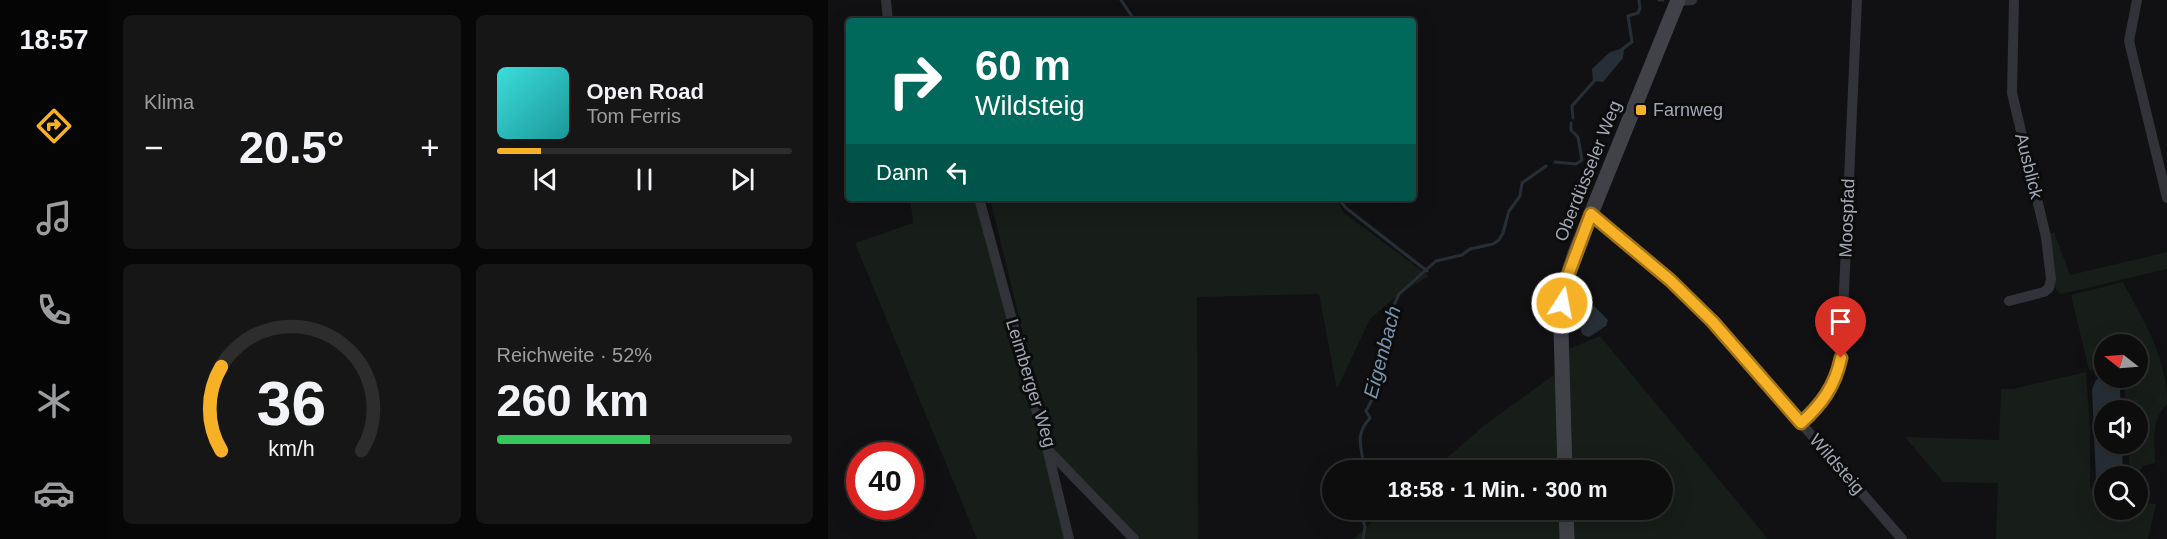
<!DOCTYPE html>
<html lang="de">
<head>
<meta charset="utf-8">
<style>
  :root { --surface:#0d0d0e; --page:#161617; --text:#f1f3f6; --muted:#9a9c9e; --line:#2d2d2e; --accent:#f6b126 }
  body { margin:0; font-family:Helvetica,sans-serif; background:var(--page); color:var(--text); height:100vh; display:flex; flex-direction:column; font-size:22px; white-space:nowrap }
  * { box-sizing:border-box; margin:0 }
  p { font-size:20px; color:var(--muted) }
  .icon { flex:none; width:33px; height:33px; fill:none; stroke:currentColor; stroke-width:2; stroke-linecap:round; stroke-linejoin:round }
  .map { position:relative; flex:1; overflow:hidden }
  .panel { display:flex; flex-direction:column; gap:15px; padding:15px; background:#070708; width:720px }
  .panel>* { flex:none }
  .top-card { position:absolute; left:18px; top:18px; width:570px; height:183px; border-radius:6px; box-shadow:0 6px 24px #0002,0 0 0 2px var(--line); background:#00695c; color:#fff; overflow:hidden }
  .needle { width:39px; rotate:287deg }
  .tools { position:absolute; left:1266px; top:334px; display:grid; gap:12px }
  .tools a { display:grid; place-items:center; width:54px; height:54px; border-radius:50%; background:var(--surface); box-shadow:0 6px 24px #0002,0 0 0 2px var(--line); font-size:30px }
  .speed { position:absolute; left:18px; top:442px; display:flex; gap:12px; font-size:30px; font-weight:700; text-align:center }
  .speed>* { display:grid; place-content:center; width:78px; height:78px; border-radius:50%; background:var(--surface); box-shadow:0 6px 24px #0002,0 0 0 2px var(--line); line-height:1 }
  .speed .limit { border:9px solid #d22; background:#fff; color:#111 }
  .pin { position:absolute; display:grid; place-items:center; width:51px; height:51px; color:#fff; margin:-62px -26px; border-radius:50% 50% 50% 0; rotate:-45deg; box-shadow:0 0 6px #0007 }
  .pin .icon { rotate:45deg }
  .me { position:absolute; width:66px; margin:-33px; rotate:11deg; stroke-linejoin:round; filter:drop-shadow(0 0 4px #0008) }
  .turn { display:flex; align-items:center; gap:21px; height:126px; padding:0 30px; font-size:27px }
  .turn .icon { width:78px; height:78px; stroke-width:2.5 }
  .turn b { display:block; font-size:42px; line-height:51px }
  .then { display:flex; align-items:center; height:57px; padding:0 30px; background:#0003; gap:12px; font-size:22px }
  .big { font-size:45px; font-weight:700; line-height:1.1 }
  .panel .tile { flex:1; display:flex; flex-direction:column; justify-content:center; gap:9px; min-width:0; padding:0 21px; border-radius:9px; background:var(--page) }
  .panel .dial { align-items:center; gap:0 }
  .dial svg { height:156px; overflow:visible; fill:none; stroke:var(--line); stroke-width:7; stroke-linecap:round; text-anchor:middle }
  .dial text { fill:var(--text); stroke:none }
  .song { display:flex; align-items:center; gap:18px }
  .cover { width:72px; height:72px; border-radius:9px; background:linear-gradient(135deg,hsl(180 70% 55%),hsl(180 70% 35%)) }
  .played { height:6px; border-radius:3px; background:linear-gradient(90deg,var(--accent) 15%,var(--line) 15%) }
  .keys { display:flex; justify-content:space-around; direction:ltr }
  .heat { display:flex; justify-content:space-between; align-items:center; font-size:33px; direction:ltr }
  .charge { height:9px; border-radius:4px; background:linear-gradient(90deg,#34c759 52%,var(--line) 0) }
  .panel .tiles { flex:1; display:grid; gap:15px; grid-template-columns:repeat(2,1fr) }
  .trip { position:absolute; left:494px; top:460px; width:351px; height:60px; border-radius:30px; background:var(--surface); box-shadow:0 6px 24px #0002,0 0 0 2px var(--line); font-weight:700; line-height:60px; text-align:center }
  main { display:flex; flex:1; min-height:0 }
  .tabs { display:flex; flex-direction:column; width:108px; justify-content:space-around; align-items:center; background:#050506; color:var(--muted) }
  .tabs .icon { width:42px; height:42px }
  .tabs .active { color:var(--accent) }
  .tabs b { font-size:27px; color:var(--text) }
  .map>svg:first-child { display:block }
  .green { fill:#171d18 }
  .water { fill:#272f36 }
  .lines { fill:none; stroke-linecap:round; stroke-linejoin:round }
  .stream { stroke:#272f36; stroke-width:3 }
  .street { stroke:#323338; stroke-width:10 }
  .secondary { stroke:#404248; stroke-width:15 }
  .route-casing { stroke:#a07319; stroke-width:15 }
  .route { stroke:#f6b126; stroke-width:10 }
  .poi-dot { fill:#f6b126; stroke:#0c0c0d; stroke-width:2 }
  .labels { text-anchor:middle; stroke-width:6; stroke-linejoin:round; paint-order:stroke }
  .poi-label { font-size:18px; fill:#a2a7b4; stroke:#0c0c0d; text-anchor:start }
  .street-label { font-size:18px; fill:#a2a7b4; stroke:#0c0c0d }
  .water-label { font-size:20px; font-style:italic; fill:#7795b0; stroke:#0c0c0d }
</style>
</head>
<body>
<main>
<nav class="tabs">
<b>18:57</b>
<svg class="icon active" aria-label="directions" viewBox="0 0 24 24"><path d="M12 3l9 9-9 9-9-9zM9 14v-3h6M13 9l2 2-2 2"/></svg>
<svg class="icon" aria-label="music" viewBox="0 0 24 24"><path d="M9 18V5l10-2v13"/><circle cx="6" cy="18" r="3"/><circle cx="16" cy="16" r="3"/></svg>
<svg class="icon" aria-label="phone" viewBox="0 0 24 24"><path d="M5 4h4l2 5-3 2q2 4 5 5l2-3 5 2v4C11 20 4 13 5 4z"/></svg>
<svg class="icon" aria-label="climate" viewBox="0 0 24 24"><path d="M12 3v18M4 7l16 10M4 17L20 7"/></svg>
<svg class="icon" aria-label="car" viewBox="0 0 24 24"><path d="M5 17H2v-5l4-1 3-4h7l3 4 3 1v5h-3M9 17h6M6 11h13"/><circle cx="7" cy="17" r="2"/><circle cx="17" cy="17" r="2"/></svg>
</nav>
<section class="panel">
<div class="tiles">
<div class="tile"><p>Klima</p>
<div class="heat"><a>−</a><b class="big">20.5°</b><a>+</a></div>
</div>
<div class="tile">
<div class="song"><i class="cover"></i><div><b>Open Road</b><p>Tom Ferris</p></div></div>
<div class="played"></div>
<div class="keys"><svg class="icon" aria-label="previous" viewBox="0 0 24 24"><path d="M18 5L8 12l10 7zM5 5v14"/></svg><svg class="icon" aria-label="pause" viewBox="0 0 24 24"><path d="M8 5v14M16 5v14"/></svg><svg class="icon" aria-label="next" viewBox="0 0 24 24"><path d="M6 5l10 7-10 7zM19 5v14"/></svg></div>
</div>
<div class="tile dial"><svg viewBox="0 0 100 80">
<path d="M14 69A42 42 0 1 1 86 69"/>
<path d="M14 69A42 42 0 0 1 14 26" stroke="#f6b126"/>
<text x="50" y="56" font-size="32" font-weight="700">36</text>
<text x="50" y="72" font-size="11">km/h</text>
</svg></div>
<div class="tile"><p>Reichweite · 52%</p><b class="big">260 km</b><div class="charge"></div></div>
</div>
</section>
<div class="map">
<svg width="1339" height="539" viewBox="0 0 1339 539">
  <rect width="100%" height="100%" fill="#111113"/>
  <g class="green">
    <polygon points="82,198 150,198 222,473 237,539 149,539 27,243 85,223"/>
    <polygon points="162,198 508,198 516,213 601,276 566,298 542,319 509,389 491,294 369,297 370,539 311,539 222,445"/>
    <polygon points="1226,232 1242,275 1339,252 1339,269 1233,294 1226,287 1220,234"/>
    <path d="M1295 282C1316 323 1339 355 1339 404 1322 423 1327 438 1327 463L1315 466 1309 477H1302L1300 444H1310V411H1299L1295 378H1310V345H1276V369L1261 370 1243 295Z"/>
    <polygon points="772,336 940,539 525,539 559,510 834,510 834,471 604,471 658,424 730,372 741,349"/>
    <polygon points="1258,372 1262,428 1262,487 1276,491 1276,510 1310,510 1310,502 1328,504 1320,539 1168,539 1170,483 1115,482 1077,437 1171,440 1173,389 1185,389"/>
  </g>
  <g class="water">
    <polygon points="796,48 795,58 775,82 765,81 764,69 782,52"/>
    <polygon points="762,302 780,320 778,326 761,337 755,335 753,331 753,320 758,303"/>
    <polygon points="1271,377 1286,378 1292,388 1293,411 1276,411 1276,444 1294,444 1295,477 1268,479 1264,390 1267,382"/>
  </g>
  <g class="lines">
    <g class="stream">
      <polyline points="293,0 307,21"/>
      <polyline points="831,0 835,0"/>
      <polyline points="793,50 804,42 800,16 810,13 812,8 811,0"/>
      <polyline points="745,118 744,106 767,80"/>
      <polyline points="727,162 748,164 754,160 750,137 743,130 743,123"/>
      <polyline points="510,198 518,208 599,271"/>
      <path d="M536 471C536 449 524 438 542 418L538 411 547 394V377L555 361 556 335 559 320 571 294 608 261 634 255 642 249 665 244 671 240 675 233 681 211 692 196 694 183 718 166"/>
      <polyline points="532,510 537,527 535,539"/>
    </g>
    <g class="street">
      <polyline points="58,0 60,21"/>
      <polyline points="1309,0 1301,41 1339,198"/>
      <polyline points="850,1 864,0"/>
      <polyline points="151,198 219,449 306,539"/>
      <polyline points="763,214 842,280 885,322 1074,539"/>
      <polyline points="1181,301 1216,292 1221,288 1223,279 1218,237 1184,93 1186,0"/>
      <path d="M973 423C995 404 1007 386 1013 358L1029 0"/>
      <polyline points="220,452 241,539"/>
    </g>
    <g class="secondary">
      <polyline points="737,471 733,330 734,303 739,278 747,253 850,0"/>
      <polyline points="738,510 739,539"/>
    </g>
  </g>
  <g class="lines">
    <defs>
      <path id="route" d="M734 303 739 278 763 214 842 280 885 322 973 423C994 404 1007 386 1013 358"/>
    </defs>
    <use href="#route" class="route-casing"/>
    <use href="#route" class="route"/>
  </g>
  <rect class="poi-dot" x="807" y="104" width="12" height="12" rx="3"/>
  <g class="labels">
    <g class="poi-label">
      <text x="825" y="116">Farnweg</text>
    </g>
    <g class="street-label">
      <text transform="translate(1201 166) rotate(76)" y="6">Ausblick</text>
      <text transform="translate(760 171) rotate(-68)" y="6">Oberdüsseler Weg</text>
      <text transform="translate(1019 218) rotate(-88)" y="6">Moospfad</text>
      <text transform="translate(203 383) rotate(73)" y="6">Leimberger Weg</text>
      <text transform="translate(1009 464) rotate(49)" y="6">Wildsteig</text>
    </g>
    <g class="water-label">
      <text transform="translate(554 352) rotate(-75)" y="7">Eigenbach</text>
    </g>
  </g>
</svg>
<div class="tools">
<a><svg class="needle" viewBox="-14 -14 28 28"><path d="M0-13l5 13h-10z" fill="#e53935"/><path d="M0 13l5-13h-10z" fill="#9a9c9e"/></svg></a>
<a><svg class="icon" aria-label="sound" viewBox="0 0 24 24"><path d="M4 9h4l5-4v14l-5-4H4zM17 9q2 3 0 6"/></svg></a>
<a><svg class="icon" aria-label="search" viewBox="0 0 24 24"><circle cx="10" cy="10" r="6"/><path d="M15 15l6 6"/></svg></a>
</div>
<div class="speed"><div class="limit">40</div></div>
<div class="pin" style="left:1013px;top:358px;background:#d93025"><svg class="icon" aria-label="arrive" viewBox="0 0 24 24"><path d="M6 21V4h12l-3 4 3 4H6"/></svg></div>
<svg class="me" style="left:734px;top:303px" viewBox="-20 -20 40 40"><circle r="17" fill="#f6b126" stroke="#fff" stroke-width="3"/><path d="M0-11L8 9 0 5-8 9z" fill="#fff"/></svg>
<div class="trip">18:58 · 1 Min. · 300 m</div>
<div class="top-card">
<div class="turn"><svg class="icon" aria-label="right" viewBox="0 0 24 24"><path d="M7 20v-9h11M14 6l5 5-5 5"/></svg><div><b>60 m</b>Wildsteig</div></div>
<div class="then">Dann<svg class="icon" aria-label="left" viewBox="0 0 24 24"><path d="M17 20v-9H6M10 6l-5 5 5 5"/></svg></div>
</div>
</div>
</main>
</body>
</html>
